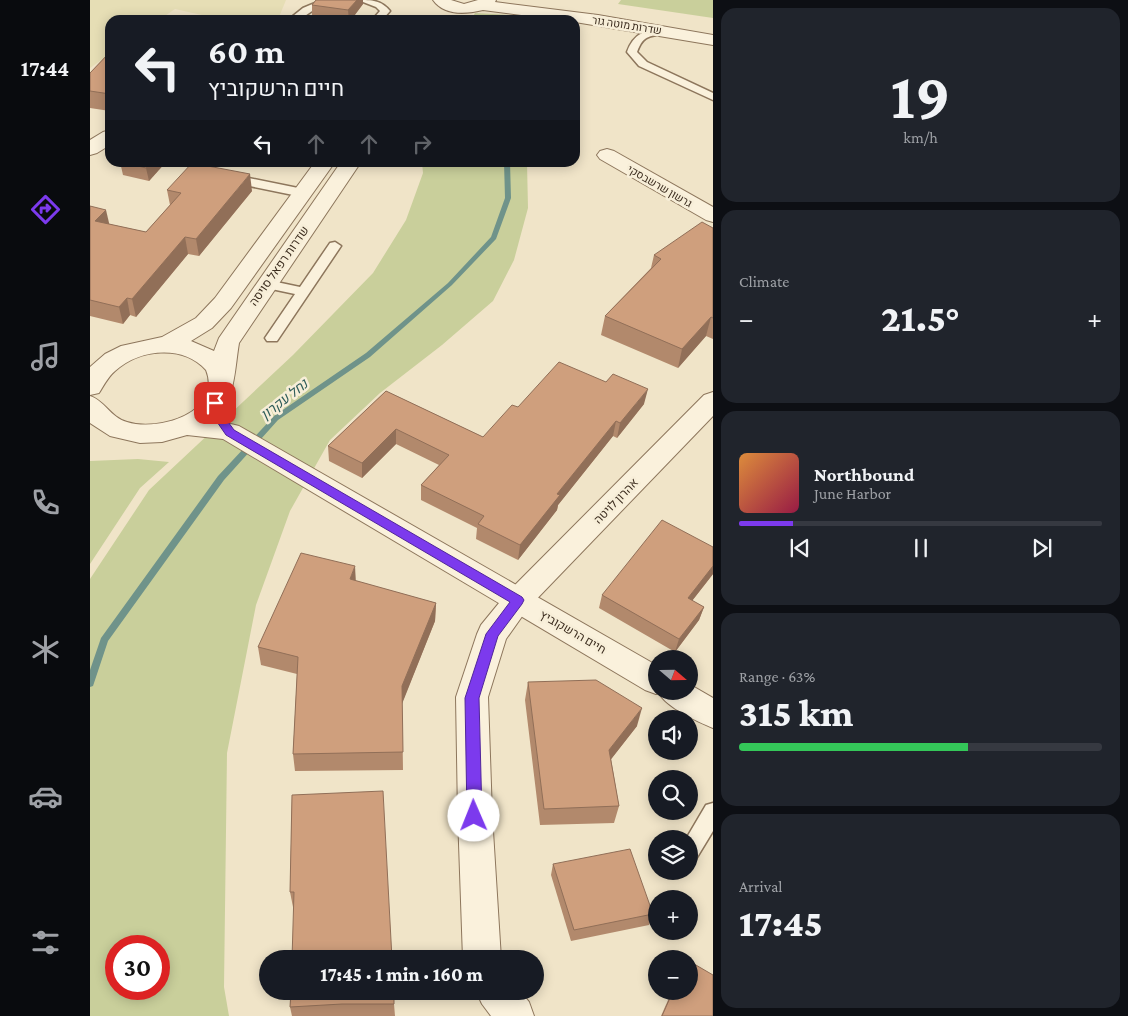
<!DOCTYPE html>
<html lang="en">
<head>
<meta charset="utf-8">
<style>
  :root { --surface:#171b24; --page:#20242c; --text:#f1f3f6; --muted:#9ea1a6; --line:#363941; --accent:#7c3aed }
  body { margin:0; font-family:"Crimson Pro",Heebo,serif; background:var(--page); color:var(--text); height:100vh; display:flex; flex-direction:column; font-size:19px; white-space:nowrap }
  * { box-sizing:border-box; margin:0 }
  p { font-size:16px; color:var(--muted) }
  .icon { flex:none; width:28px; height:28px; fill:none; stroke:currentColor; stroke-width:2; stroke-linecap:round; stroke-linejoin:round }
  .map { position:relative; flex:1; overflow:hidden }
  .details { display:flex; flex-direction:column; gap:8px; padding:8px; background:#0d0f14; width:415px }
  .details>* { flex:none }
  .guide { position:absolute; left:15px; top:15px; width:475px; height:152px; border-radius:15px; box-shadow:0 2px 12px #0003; background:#171b24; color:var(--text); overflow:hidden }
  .needle { width:32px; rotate:110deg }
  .buttons { position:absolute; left:558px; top:650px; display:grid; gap:10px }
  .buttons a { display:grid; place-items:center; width:50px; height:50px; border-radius:50%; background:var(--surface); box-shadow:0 2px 12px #0003; font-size:25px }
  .speed { position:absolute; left:15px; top:935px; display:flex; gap:10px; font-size:25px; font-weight:700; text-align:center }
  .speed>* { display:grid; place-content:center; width:65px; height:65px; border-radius:50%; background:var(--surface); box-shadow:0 2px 12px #0003; line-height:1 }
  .speed .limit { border:8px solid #d22; background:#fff; color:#111 }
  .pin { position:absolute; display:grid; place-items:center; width:42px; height:42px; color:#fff; margin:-21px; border-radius:10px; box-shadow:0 2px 8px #0006 }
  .me { position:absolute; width:55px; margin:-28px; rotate:359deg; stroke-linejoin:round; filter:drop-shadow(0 0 4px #0008) }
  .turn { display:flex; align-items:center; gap:18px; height:105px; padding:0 20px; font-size:22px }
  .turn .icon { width:65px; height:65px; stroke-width:2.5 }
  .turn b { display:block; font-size:35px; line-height:42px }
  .lanes { display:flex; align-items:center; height:48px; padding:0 20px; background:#0003; justify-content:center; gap:25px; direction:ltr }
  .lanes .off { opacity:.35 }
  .big { font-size:38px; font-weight:800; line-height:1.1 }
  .details .tile { flex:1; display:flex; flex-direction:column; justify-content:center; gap:8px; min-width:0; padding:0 18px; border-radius:15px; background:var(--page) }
  .details .dial { align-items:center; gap:0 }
  .dial b { font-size:65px; line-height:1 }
  .song { display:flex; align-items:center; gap:15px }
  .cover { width:60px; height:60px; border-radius:8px; background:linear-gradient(135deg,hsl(30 70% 55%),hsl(340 70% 35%)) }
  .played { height:5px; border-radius:2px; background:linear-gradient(90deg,var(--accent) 15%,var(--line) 15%) }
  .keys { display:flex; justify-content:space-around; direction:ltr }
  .heat { display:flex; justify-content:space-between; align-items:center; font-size:28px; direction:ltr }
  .charge { height:8px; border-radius:4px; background:linear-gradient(90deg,#34c759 63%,var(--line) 0) }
  .trip { position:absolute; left:169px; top:950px; width:285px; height:50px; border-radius:25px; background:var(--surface); box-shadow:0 2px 12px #0003; font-weight:800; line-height:50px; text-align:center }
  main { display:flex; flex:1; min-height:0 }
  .tab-bar { display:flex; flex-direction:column; width:90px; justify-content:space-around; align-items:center; background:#090b0e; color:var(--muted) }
  .tab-bar .icon { width:35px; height:35px }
  .tab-bar .on { color:var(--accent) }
  .tab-bar b { font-size:22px; color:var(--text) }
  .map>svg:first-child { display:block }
  .farmland { fill:#e6deb5 }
  .green { fill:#c9cf9b; fill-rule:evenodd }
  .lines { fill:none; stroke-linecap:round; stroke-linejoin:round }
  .stream { fill:#6f938a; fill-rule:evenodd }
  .service-casing { stroke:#8d765c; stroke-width:3 }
  .minor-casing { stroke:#8d765c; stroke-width:2 }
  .tertiary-casing { stroke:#8d765c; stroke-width:2 }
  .service { fill:#faf1dc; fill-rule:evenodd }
  .minor { fill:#faf1dc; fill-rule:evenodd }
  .tertiary { fill:#faf1dc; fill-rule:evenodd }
  .wall { fill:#b2896c }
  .shaded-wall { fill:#916f58 }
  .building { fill:#cf9f7d; stroke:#916f58 }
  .route { fill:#7c3aed; stroke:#51269a }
  .labels { text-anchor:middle; stroke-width:5; stroke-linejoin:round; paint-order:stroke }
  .far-street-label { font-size:11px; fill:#3d2e20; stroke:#f7eed8 }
  .street-label { font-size:12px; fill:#3d2e20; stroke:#f7eed8 }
  .water-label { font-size:14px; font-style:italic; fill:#2f5d5a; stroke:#f7eed8 }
</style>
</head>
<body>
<main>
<nav class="tab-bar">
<b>17:44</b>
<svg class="icon on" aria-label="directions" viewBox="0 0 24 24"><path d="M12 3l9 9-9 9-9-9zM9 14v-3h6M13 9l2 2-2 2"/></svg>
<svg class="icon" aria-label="music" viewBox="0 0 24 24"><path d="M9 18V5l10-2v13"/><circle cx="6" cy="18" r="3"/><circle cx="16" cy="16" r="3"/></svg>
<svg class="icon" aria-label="phone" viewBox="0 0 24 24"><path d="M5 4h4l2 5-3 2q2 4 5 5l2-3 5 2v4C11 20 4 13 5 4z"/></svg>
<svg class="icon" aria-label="climate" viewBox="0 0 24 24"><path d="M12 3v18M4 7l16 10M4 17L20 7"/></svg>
<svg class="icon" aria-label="car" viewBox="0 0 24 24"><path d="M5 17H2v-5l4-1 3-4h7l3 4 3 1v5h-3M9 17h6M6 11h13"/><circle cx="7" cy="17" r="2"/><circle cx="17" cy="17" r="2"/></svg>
<svg class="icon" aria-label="filters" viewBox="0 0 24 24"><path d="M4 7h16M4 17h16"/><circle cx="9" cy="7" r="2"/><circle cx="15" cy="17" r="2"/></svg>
</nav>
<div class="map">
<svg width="623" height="1016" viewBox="0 0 623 1016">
  <rect width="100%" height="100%" fill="#f0e4c8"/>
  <polygon class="farmland" points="0,0 196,0 189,17 185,20 134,20 85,9 69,20 20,20 20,54 0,68"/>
  <g class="green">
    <polygon points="531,0 623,0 623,18 528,4"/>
    <polygon points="385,13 458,17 457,20 381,20"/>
    <path d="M332 163H437L438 208 424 260 403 301 352 345 290 393 240 440 200 511 166 605 137 753 134 987 139 1016H0V579L59 490 203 355 283 273 316 220 333 173ZM26 946H69V989H26Z"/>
    <polygon points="48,459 79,462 50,488 0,564 0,461"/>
  </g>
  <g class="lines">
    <g class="stream">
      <polygon points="422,17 426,17 426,18 425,20 420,20"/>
      <polygon points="414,162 420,162 421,198 406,239 362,285 280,357 188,420 134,480 18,641 3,686 0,687 0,670 11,638 128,476 184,416 276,353 358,283 401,237 415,198"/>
    </g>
    <defs>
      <g id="service">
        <polygon points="232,0 248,0 225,9 209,20 198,20 213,8"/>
        <path d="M268 0C282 0 291 0 300 11L292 20H282L290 11 286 7Z"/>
        <path d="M574 28 579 31 578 33C561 37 554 33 547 52L557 62 623 93V100L549 66 537 52C544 33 555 30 574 28Z"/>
        <polygon points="139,174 213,189 219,193 213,197 135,181 133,178"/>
        <polygon points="245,242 251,246 187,341 177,341 175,338 205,294 172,287 170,284 172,281 177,280 210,287 240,243"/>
        <polygon points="623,803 623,831 606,859 599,862 599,839 596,839 616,805"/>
      </g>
      <g id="minor">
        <polygon points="20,130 20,145 7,153 0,155 0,140 13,132"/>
        <polygon points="517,149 524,151 623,207 623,222 616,220 510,159 507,155 510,151"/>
        <polygon points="623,392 623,416 438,608 416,639 398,697 402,815 411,959 373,959 368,815 366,697 387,634 391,625 418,592 614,395"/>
        <polygon points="386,991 430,991 439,1002 444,1016 401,1016 392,1004"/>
      </g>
      <g id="tertiary">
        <path d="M343 0H361L374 4 388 0H406L405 2 508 15 623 35V45L485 22V20H469L393 10C377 14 354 16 343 0Z"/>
        <path d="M225 162H245L141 308 122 328 101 341 124 351 129 338 251 162H271L149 343C144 373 146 397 124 420L149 426 566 665V691H599V684L623 698V728C608 722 576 707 569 693L566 694 555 690 133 439 97 435 72 442 50 443 20 436 0 423V396C15 401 20 417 37 422 68 432 133 413 116 370 93 344 49 349 25 371 18 377 14 385 9 393L0 395V367L15 354 31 346 72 337 106 318 125 298Z"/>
      </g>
    </defs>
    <use href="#service" class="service-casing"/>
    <use href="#minor" class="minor-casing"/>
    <use href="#tertiary" class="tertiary-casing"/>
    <use href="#service" class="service"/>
    <use href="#minor" class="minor"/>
    <use href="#tertiary" class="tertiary"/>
  </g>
  <g class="wall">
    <polygon points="226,0 273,0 273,4 261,20 242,20 222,17 222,5"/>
    <polygon points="20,52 20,111 0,108 0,73"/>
    <polygon points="30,162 76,162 59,181 33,175"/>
    <polygon points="77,190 162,191 109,256 98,254 46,317 40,315 33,324 0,316 0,206 19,224 56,232 80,205"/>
    <polygon points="623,228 623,339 616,336 588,368 511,335 515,316 561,268 564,255"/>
    <polygon points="296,391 393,437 428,407 554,404 527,438 523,436 468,505 467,510 428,560 386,539 387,528 331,500 331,485 349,465 306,444 272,478 239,461 238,446"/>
    <polygon points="623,547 623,574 602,601 614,607 609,620 585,652 509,608 512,595"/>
    <polygon points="266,581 346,603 345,621 312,703 313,770 205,771 203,754 207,674 171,665 168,647"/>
    <polygon points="438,682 547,726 521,759 529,806 524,823 450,825 435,700"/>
    <polygon points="202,795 302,959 203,907 200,892"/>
    <polygon points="463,864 563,914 559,925 481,941 461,875"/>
    <polygon points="201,991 304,1004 305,1016 202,1016 200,1007"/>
    <polygon points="582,991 599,991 623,1016 571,1016"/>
  </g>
  <g class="shaded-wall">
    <polygon points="267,0 273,0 273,4 261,20 259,20 258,10"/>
    <polygon points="61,162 76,162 59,181 56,168"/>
    <polygon points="160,174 162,191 109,256 106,239"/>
    <polygon points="16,210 20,227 5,221"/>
    <polygon points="95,237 98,254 46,317 42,299"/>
    <polygon points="37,298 40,315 33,324 29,307"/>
    <polygon points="621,317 616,336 588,368 592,349"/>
    <polygon points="558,389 554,404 527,438 530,423"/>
    <polygon points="526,421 523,436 468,505 467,510 428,560 430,545 467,494"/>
    <polygon points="306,429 306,444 272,478 272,463"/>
    <polygon points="265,566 266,584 260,579"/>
    <polygon points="623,566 623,574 594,611 598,598"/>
    <polygon points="346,603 345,621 312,704 312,686"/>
    <polygon points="614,607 609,620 585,652 589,639"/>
    <polygon points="552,708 547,726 515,767 519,750"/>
  </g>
  <g class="building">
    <polygon points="226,0 267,0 258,10 222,5"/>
    <polygon points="20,52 20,94 0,91 0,73"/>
    <polygon points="33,162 61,162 56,168"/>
    <polygon points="102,163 160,174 106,239 95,237 42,299 37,298 29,307 0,300 0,206 16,210 5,221 56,232 91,193 77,190"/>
    <polygon points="612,222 623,228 623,318 621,317 592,349 515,316 571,259 564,255"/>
    <polygon points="469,362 516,382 523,374 558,389 530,423 526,421 467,494 470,495 430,545 388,524 394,516 331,485 359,455 306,429 272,463 238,446 296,391 393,437 422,405 428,407"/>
    <polygon points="572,520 623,547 623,566 598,598 614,607 589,639 512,595"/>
    <polygon points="211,553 265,566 260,579 346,603 312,686 313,752 203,754 208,657 168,647"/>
    <polygon points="506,680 552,708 519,750 529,806 454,809 438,682"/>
    <polygon points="293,791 302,959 202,959 204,892 200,892 202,795"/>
    <polygon points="540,849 563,914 484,930 463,864"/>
    <polygon points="599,961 623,975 623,1016 572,1016 583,991 599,991"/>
    <polygon points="201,991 304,991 304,1004 252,1004 200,1007"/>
  </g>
  <polygon class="route" points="125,400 129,401 133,415 144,430 432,597 434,600 432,604 408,636 389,698 392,816 390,820 384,822 379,820 377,816 375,698 396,634 420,602 136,435 123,416 120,403"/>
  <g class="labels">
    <g class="far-street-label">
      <text transform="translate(537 25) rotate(9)" y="4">שדרות מוטה גור</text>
      <text transform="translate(570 186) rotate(30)" y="4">גרשון שרשבסקי</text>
    </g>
    <g class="street-label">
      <text transform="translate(189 266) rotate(-55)" y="4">שדרות רפאל סויסה</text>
      <text transform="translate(526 501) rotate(-46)" y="4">אהרון לויטה</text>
      <text transform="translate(483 632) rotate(30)" y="4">חיים הרשקוביץ</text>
    </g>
    <g class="water-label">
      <text transform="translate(194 399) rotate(-38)" y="5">נחל עקרון</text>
    </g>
  </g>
</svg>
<div class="buttons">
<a><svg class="needle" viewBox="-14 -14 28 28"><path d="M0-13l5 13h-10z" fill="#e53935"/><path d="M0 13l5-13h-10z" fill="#9ea1a6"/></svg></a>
<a><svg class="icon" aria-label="sound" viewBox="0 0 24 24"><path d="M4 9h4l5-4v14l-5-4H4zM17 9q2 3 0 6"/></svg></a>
<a><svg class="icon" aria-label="search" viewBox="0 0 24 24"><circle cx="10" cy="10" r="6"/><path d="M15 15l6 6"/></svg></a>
<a><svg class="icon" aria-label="layers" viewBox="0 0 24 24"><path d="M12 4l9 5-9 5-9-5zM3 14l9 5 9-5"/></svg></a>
<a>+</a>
<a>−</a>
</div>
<div class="speed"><div class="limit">30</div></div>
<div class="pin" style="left:125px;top:403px;background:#d93025"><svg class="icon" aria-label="arrive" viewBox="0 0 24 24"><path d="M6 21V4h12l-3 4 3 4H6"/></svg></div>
<svg class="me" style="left:384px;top:816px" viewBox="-20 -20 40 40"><circle r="19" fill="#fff"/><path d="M0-13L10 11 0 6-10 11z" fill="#7c3aed"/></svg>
<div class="trip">17:45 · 1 min · 160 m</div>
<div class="guide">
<div class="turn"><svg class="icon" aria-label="left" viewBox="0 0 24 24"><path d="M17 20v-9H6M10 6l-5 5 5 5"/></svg><div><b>60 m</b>חיים הרשקוביץ</div></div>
<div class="lanes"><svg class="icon" aria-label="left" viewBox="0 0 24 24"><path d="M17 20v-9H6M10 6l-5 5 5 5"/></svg><svg class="icon off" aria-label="ahead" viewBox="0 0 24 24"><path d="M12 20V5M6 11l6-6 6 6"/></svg><svg class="icon off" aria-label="ahead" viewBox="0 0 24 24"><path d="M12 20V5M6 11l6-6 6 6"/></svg><svg class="icon off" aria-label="right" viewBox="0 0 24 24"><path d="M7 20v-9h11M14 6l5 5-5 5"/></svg></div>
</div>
</div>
<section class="details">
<div class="tile dial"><b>19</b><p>km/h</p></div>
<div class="tile"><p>Climate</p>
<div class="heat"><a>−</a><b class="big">21.5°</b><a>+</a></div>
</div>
<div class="tile">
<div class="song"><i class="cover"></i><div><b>Northbound</b><p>June Harbor</p></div></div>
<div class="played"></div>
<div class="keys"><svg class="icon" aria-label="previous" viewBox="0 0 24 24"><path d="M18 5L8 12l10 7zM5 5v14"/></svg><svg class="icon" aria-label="pause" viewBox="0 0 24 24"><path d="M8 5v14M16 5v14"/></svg><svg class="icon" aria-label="next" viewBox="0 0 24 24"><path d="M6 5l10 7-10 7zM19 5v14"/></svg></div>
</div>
<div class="tile"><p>Range · 63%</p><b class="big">315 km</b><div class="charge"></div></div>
<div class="tile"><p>Arrival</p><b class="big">17:45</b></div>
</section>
</main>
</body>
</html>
